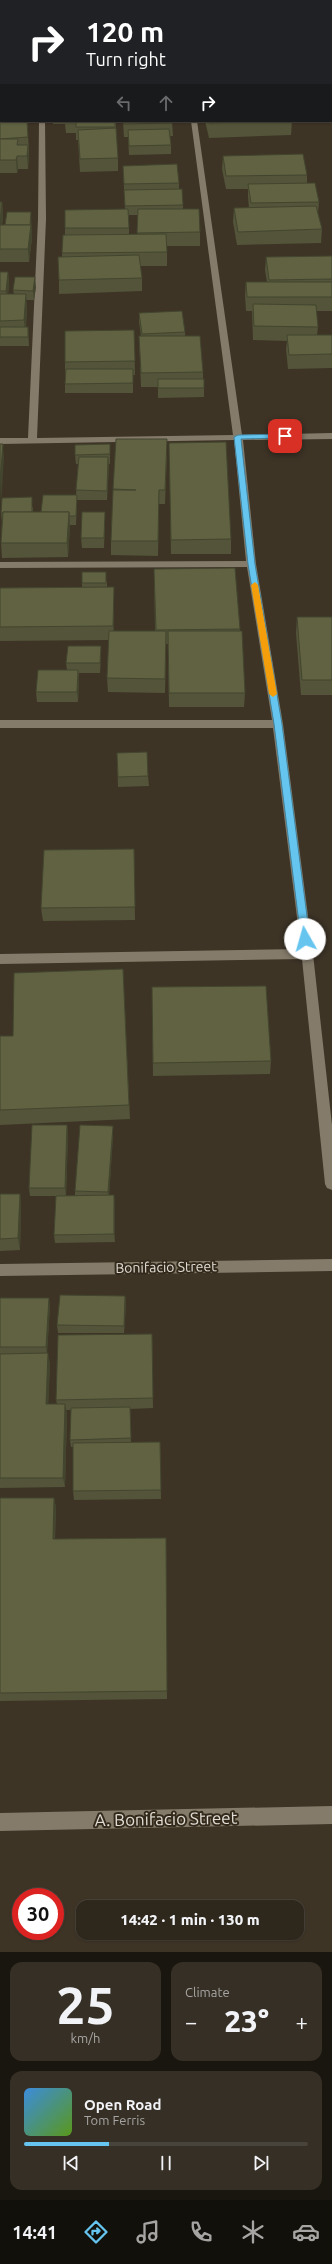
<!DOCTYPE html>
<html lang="en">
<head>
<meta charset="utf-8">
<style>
  :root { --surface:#2e271c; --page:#362f25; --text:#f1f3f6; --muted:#a7a5a3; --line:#49443b; --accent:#65c5ef }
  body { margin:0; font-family:Ubuntu,sans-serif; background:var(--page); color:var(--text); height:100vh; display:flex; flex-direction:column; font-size:15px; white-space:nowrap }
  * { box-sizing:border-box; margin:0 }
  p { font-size:13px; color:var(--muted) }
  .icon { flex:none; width:22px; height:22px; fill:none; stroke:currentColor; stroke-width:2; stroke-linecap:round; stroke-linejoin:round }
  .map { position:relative; height:1952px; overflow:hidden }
  .panel { display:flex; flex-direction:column; gap:10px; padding:10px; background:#19150f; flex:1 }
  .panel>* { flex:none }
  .banner { position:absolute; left:0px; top:0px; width:332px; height:122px; box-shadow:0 1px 3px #0004,0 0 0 1px var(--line); background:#202124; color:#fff; overflow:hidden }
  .speed { position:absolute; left:12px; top:1888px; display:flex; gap:8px; font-size:20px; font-weight:700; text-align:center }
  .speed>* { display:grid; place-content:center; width:52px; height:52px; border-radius:50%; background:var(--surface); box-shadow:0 1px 3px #0004,0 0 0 1px var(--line); line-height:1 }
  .speed .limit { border:6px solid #d22; background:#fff; color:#111 }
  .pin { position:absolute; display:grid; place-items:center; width:34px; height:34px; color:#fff; margin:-17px; border-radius:8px; box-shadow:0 2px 6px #0006 }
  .me { position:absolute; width:44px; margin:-22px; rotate:353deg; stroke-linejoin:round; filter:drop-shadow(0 0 3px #0008) }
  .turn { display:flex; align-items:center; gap:14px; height:84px; padding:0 20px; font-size:18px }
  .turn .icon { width:52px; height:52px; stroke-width:2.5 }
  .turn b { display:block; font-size:28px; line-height:34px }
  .lanes { display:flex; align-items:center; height:38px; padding:0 20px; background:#0003; justify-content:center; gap:20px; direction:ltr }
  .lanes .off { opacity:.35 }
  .big { font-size:30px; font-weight:800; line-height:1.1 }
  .panel .widget { flex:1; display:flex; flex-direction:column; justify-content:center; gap:6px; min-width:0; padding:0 14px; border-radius:12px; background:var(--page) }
  .panel .dial { align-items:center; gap:0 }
  .dial b { font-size:52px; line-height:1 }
  .song { display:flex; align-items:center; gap:12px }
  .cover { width:48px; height:48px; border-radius:6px; background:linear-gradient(135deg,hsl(210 70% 55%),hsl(90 70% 35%)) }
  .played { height:4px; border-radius:2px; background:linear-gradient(90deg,var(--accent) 30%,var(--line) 30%) }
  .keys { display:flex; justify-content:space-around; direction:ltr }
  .heat { display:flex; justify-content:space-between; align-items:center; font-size:22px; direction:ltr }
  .panel .tiles { flex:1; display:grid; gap:10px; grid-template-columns:1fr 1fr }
  .widget:last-child { grid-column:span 2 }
  .trip { position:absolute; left:76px; top:1900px; width:228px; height:40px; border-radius:12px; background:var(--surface); box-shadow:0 1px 3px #0004,0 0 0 1px var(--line); font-weight:800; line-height:40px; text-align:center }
  .tabs { display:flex; height:64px; justify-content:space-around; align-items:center; background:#12100b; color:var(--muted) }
  .tabs .icon { width:28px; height:28px }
  .tabs .on { color:var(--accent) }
  .tabs b { font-size:18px; color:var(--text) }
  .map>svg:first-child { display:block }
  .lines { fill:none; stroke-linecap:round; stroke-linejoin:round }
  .minor { fill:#847b6a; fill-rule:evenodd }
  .wall { fill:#535439; fill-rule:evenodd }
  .shaded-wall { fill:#43452e }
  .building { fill:#606242; stroke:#43452e }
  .route { fill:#65c5ef; stroke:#42809b }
  .slow { fill:#f59e0b }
  .labels { text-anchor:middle; stroke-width:4; stroke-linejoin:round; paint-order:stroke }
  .street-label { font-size:14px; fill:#e2ddd4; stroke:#332a1c }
  .near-street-label { font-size:17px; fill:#e2ddd4; stroke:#332a1c }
</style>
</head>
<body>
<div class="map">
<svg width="332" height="1952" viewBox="0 0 332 1952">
  <rect width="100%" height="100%" fill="#3d3426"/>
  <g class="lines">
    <g class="minor">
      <rect x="53" y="0" width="6" height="1"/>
      <polygon points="134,0 142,0 143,1 135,1"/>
      <rect x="331" y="61" width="1" height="4"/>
      <polygon points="39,121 45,121 46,219 37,438 233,435 191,121 197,121 242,435 332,433 332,439 243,440 256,564 283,724 313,954 332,1125 332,1190 327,1188 325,1184 302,959 0,964 0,954 301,949 273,728 0,728 0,720 272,720 247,567 0,568 0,562 246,561 234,440 0,444 0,438 28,438 38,219"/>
      <polygon points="332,1259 332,1271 0,1276 0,1264"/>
      <polygon points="332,1806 332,1824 0,1831 0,1813"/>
    </g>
  </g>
  <g class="wall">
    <rect x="2" y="0" width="49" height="1"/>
    <polygon points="1,7 1,40 0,40 0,10"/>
    <polygon points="331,20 332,20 332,42 331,38"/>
    <polygon points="331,39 332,43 332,56 331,56"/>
    <rect x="0" y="43" width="1" height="64"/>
    <polygon points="0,117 27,121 29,150 28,169 18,169 17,173 0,173"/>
    <polygon points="53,121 116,121 116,132 118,158 118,171 80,172 78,140 76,140 76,133 66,133 65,124 53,124"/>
    <polygon points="123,121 172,121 173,136 170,136 171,145 171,154 129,155 128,137 124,137"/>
    <polygon points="205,121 292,121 291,135 209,138"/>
    <polygon points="223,156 307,175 307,183 319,202 318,213 322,229 321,243 237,245 233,222 234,208 249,208 248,197 248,189 226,189 222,169"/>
    <path d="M123 166 179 183V189L183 205V209L200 232V246H167V266H140L142 278V291L59 294V280L62 257V253L65 235V228L125 209ZM129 215H138V234H129Z"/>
    <polygon points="0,202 2,202 3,216 2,225 31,221 32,238 29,262 0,262"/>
    <polygon points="332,256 332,311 316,311 318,327 317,335 332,335 332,368 288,369 286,349 287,341 253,340 252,311 246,311 245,295 246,282 267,282 265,270 266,257"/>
    <polygon points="0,272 8,272 9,285 8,294 14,294 13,290 36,287 34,300 26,300 27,308 26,327 28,327 29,337 29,346 0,346"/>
    <polygon points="139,313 185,332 185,336 203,372 203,379 204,388 204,397 158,398 158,387 141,387 139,336 141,336 139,322"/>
    <polygon points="134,330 135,375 133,375 133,393 65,393 65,362"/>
    <polygon points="169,443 231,539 231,554 171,554"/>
    <polygon points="110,444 110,464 109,464 107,500 77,500 76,525 70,525 68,557 2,558 1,543 2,523 1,513 33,507 33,512 41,512 76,495 78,464 76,464 75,455"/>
    <polygon points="167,453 165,504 159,504 158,556 111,555 111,541 113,489"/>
    <polygon points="105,512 104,548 82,548 81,538"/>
    <polygon points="154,569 240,629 245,693 244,707 169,707 168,644 166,644 165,693 108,692 107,678 109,640 0,641 0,588 82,587 82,583 107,581 107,587 114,601 114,631 155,631"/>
    <polygon points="297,617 332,617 332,695 301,695 296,633"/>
    <polygon points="101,646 101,656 100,673 79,673 79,680 78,702 37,702 36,692 67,670 66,663"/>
    <polygon points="117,753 148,776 149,786 118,787"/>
    <polygon points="134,849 135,920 43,921 41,908"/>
    <polygon points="123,969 130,1119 0,1125 0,1036 13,1036"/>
    <polygon points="152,987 271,1061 270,1074 153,1076"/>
    <polygon points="67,1125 68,1134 66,1196 75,1196 75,1191 113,1126 113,1135 109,1195 114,1195 115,1242 55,1243 54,1235 56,1196 30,1196 29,1188"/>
    <polygon points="0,1194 20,1194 21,1206 20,1250 0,1251"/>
    <polygon points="125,1296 126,1304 124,1333 58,1333 57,1325"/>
    <polygon points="0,1298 50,1305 47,1353 50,1364 48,1404 57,1404 56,1400 152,1334 153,1408 130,1409 131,1443 160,1442 161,1499 74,1500 73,1491 73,1447 71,1447 70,1440 71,1410 66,1410 67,1414 65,1487 0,1488"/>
    <polygon points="0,1498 54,1498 56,1508 55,1539 166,1538 167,1699 0,1701"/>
  </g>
  <g class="shaded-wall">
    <polygon points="28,145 29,158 28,169 27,156"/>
    <polygon points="17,156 18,169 17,173 16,160"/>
    <polygon points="2,202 3,216 1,237 0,224"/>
    <polygon points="31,212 32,238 29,262 28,249"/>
    <polygon points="8,272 9,285 7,305 6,291"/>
    <polygon points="35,277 36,287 34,300 33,291"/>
    <polygon points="26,294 27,308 25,334 24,320"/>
    <polygon points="28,327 29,337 29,346 28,337"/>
    <polygon points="3,444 4,458 1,505 0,481"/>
    <polygon points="108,457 109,466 107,500 107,491"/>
    <polygon points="69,512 70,526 68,557 67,543"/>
    <polygon points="105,512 105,522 104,548 104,538"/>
    <polygon points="114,587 114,640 113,626"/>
    <polygon points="101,646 101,656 100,673 100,663"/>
    <polygon points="78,670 79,680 78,702 77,692"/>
    <polygon points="67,1125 68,1134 66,1196 65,1188"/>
    <polygon points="113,1126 113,1135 109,1200 108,1192"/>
    <polygon points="20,1194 21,1206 20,1250 18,1238"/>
    <polygon points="114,1195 115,1203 115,1242 114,1234"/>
    <polygon points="125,1296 126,1304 124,1333 124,1326"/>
    <polygon points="49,1298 50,1305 47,1354 46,1347"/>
    <polygon points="48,1353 50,1364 48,1414 46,1404"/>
    <polygon points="65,1404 67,1414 65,1487 63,1478"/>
    <polygon points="54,1498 56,1508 54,1549 53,1539"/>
  </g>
  <g class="building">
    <rect x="59" y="0" width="27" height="1"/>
    <rect x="92" y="0" width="6" height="1"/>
    <polygon points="1,7 1,27 0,27 0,10"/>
    <rect x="331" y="20" width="1" height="10"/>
    <polygon points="331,39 332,43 332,48 331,48"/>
    <rect x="0" y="43" width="1" height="19"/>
    <rect x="0" y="67" width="1" height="8"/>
    <rect x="0" y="81" width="1" height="13"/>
    <polygon points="0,117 1,117 1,121 27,121 28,137 0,139"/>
    <rect x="76" y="121" width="39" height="6"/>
    <polygon points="124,121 172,121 173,123 124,124"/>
    <polygon points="209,121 277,121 209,123"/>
    <polygon points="116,128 118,158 80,159 78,130"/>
    <polygon points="169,129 171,145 129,146 128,130"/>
    <polygon points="0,139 18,139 17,145 28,145 27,156 17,156 16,160 0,160"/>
    <polygon points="303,154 307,175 226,176 223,156"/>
    <polygon points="177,164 179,183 124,184 123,166"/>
    <polygon points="315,183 319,202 251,203 248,184"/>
    <polygon points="182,189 183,205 125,206 124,190"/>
    <polygon points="0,202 2,202 0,224"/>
    <polygon points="316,206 322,229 238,232 234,208"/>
    <polygon points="128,209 129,228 65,228 65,210"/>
    <polygon points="138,209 199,209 200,232 137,233"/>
    <polygon points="7,212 31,212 30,225 5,225"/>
    <polygon points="0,225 31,225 28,249 0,249"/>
    <polygon points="166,234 167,252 62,253 63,235"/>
    <polygon points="139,255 142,278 59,280 58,257"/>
    <polygon points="332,256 332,279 269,280 266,257"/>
    <polygon points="0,272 8,272 6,291 0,291"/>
    <polygon points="15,277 35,277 33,291 13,290"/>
    <polygon points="246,282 332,282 332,297 247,297"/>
    <polygon points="0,294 26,294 24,320 0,321"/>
    <polygon points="253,304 316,305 318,327 254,326"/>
    <polygon points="182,311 185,332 142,334 139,313"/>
    <rect x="0" y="327" width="28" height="10"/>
    <polygon points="134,330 135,361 65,362 65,331"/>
    <polygon points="287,335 332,335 332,354 289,355"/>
    <polygon points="139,336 200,336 203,372 141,373"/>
    <polygon points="66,369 133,369 133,383 65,384"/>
    <rect x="158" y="379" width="46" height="9"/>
    <polygon points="116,439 167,439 165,490 159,490 158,541 111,541 113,490 136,490 113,489"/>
    <polygon points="226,442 231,539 171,540 169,443"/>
    <polygon points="0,444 3,444 0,481"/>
    <polygon points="110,444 110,454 75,455 75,445"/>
    <polygon points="79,457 108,457 107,491 76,490"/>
    <polygon points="43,495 77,495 76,516 69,516 69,512 41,512"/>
    <polygon points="32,497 32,512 3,512 3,513 1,513 2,498"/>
    <polygon points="3,512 69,512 67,543 1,543"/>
    <polygon points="82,512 105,512 104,538 81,538"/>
    <polygon points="235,568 240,629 156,630 154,569"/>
    <rect x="82" y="572" width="24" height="11"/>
    <polygon points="114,587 113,626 0,627 0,588"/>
    <polygon points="297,617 332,617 332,680 302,680"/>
    <polygon points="109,631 166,631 165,679 107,678"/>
    <polygon points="168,631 242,631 245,693 169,693"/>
    <polygon points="68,646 101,646 100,663 66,663"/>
    <polygon points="38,670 78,670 77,692 36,692"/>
    <polygon points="147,752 148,776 118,777 117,753"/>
    <polygon points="134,849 135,907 41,908 44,850"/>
    <polygon points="123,969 129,1105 0,1110 0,1036 13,1036 14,973"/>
    <polygon points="266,986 271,1061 153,1063 152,987"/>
    <polygon points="32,1125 67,1125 65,1188 29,1188"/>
    <polygon points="80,1125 113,1126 108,1192 75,1191"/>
    <polygon points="0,1194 20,1194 18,1238 0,1239"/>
    <polygon points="114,1195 114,1234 54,1235 56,1196"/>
    <polygon points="60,1295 125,1296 124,1326 57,1325"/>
    <polygon points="0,1298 49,1298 46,1347 0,1347"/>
    <polygon points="152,1334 153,1398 56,1400 58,1335"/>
    <polygon points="48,1353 46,1404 65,1404 63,1478 0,1478 0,1354"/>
    <polygon points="130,1407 131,1438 70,1440 71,1408"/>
    <polygon points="160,1442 161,1490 73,1491 73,1443"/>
    <polygon points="0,1498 54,1498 53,1539 166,1538 167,1691 0,1693"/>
  </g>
  <polygon class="route" points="285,434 288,436 287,438 241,439 255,564 282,724 310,939 305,942 301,939 274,724 248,564 234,437 238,435"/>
  <polygon class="slow" points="255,582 258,585 277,694 273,697 269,694 251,585"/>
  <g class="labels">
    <g class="street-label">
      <text transform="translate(166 1267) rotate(-1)" y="5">Bonifacio Street</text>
    </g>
    <g class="near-street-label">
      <text transform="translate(166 1819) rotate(-1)" y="6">A. Bonifacio Street</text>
    </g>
  </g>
</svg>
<div class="speed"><div class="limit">30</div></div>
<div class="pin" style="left:285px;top:436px;background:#d93025"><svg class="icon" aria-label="arrive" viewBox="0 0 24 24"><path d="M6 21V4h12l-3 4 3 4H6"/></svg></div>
<svg class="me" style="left:305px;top:939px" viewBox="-20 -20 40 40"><circle r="19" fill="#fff"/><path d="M0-13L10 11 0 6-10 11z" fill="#65c5ef"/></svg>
<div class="trip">14:42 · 1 min · 130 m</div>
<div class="banner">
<div class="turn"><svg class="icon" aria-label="right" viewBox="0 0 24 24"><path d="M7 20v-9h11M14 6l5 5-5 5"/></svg><div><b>120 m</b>Turn right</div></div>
<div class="lanes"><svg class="icon off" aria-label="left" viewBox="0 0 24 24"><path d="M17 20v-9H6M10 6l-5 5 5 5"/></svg><svg class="icon off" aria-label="ahead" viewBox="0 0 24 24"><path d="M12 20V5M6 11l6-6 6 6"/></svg><svg class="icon" aria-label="right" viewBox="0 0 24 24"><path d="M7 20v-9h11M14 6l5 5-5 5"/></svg></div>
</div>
</div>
<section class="panel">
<div class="tiles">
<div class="widget dial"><b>25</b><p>km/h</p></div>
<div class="widget"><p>Climate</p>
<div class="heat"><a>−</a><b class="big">23°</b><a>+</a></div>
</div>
<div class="widget">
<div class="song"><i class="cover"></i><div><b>Open Road</b><p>Tom Ferris</p></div></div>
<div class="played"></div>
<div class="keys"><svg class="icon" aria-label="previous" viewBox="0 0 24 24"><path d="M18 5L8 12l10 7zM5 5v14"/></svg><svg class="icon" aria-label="pause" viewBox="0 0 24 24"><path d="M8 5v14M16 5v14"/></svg><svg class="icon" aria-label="next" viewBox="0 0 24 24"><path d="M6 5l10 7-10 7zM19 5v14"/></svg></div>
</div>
</div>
</section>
<nav class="tabs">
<b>14:41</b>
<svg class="icon on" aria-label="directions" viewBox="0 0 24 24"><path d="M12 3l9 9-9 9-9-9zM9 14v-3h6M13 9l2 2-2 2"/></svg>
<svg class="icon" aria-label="music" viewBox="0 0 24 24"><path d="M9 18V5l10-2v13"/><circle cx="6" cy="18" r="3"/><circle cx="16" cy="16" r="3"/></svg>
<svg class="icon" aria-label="phone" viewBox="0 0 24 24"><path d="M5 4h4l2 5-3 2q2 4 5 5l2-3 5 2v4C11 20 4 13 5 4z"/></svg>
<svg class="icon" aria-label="climate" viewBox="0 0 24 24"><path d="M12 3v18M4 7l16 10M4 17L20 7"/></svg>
<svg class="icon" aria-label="car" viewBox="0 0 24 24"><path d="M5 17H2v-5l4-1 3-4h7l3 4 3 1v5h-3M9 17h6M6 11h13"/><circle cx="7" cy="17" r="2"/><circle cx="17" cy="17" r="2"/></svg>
</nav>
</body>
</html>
